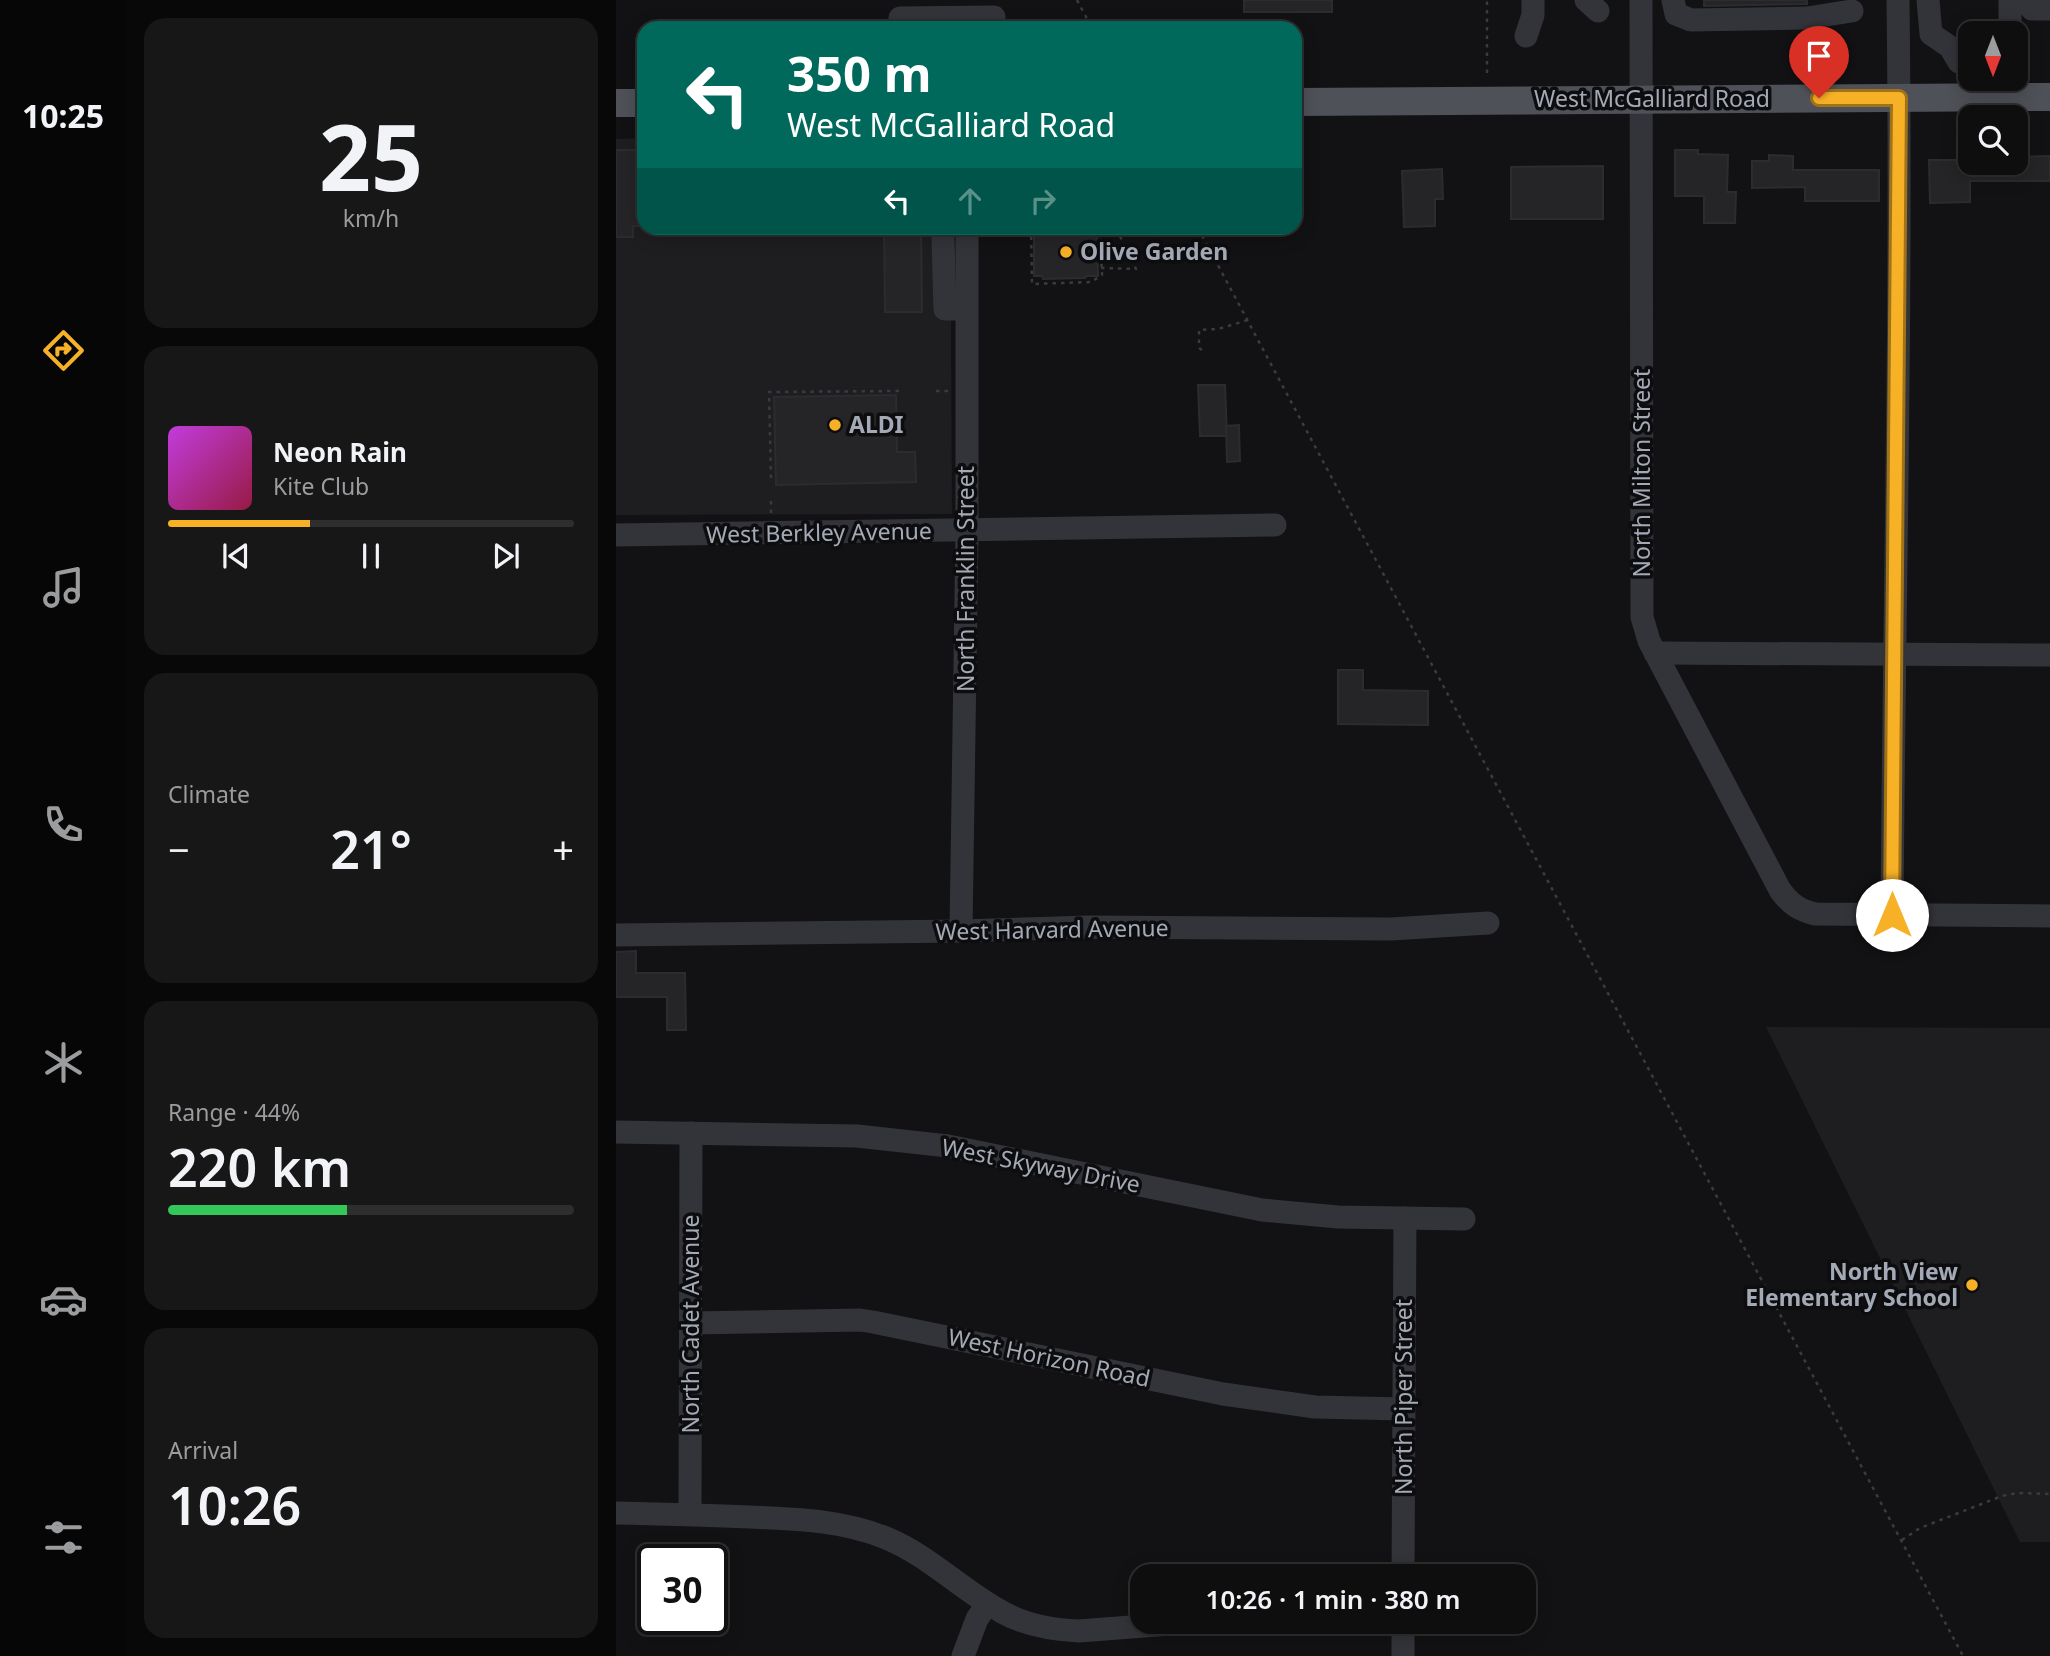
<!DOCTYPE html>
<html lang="en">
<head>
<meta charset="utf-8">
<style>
  :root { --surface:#0e0e0f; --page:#171718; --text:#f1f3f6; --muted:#9b9c9e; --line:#2e2e2f; --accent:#f7b127 }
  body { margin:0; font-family:"Noto Sans",sans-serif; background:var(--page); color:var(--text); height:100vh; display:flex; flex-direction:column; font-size:26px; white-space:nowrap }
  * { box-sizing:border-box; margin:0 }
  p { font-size:23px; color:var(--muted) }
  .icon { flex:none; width:38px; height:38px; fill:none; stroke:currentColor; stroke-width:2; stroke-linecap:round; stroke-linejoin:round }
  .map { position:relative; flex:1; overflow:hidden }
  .details { display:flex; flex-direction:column; gap:18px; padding:18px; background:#080808; width:490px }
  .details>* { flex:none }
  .banner { position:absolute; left:21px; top:21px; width:665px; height:214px; border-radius:21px; box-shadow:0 4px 18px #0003,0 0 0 2px var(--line); background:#00695c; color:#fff; overflow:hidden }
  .needle { width:46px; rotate:180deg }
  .controls { position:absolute; left:1342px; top:21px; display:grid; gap:14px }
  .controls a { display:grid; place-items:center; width:70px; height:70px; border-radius:14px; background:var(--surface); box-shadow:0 4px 18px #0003,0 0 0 2px var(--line); font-size:35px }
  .speed { position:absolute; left:21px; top:1544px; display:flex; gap:14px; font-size:35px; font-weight:700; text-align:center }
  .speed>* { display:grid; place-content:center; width:91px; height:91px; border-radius:50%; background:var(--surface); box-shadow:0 4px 18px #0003,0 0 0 2px var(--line); line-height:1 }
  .speed .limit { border:4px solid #111; border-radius:10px; background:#fff; color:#111 }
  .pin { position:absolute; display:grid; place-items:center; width:60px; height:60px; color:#fff; margin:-72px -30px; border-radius:50% 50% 50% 0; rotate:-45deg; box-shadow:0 0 7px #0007 }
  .pin .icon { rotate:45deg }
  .me { position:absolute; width:77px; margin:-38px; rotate:0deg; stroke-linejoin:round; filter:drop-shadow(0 0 5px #0008) }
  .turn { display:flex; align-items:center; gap:24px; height:147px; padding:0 35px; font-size:32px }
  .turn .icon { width:91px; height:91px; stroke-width:2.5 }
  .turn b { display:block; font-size:49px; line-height:60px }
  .lanes { display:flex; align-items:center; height:66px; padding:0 35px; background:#0003; justify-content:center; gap:35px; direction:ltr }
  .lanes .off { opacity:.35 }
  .big { font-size:52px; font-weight:600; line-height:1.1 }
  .details .card { flex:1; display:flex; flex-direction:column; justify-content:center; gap:10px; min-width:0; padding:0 24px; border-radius:21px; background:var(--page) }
  .details .dial { align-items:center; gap:0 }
  .dial b { font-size:91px; line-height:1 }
  .song { display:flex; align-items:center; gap:21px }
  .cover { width:84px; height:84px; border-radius:10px; background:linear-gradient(135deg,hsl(290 70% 55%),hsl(340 70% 35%)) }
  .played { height:7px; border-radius:4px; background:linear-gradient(90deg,var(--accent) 35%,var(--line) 35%) }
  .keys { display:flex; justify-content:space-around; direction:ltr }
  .heat { display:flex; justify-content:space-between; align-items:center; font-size:38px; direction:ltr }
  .charge { height:10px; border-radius:5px; background:linear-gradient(90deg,#34c759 44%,var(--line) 0) }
  .trip { position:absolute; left:514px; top:1564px; width:406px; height:70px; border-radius:21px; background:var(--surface); box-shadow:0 4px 18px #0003,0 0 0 2px var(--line); font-weight:600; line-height:70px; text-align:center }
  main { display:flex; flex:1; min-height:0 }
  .menu { display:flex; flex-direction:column; width:126px; justify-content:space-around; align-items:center; background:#060606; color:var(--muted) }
  .menu .icon { width:49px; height:49px }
  .menu .current { color:var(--accent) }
  .menu b { font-size:32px; color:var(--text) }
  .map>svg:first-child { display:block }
  .built { fill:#1e1e21 }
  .building { fill:#252528; stroke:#2c2c30; stroke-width:2 }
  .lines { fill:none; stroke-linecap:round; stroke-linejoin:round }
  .path { stroke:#393b40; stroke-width:2.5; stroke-dasharray:3.5 5; stroke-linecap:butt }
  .minor { stroke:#333439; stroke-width:23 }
  .major { stroke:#4f5158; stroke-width:28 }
  .route-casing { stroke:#a17319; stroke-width:18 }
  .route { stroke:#f7b127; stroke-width:12 }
  .poi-dot { fill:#f7b127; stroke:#0d0d0f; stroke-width:2.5 }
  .labels { text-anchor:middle; stroke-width:7; stroke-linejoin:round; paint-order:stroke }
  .street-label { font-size:23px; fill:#a3a9b5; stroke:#0d0d0f }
  .poi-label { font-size:23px; font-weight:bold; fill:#a3a9b5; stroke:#0d0d0f; text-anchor:start }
</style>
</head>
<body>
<main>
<nav class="menu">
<b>10:25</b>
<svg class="icon current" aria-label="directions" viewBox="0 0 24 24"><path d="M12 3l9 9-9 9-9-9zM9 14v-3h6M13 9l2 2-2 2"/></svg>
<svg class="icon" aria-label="music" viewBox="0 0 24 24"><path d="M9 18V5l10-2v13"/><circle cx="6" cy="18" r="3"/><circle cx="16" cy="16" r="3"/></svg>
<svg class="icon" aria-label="phone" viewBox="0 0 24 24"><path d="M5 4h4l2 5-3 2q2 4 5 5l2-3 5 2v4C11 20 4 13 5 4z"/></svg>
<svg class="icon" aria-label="climate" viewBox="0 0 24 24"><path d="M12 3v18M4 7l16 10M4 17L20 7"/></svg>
<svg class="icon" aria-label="car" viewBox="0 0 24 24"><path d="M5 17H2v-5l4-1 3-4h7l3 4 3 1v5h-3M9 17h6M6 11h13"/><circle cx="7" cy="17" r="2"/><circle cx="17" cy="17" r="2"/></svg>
<svg class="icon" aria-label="filters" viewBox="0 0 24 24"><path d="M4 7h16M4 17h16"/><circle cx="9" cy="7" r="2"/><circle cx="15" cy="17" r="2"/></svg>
</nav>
<section class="details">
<div class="card dial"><b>25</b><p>km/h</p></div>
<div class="card">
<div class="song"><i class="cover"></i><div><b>Neon Rain</b><p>Kite Club</p></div></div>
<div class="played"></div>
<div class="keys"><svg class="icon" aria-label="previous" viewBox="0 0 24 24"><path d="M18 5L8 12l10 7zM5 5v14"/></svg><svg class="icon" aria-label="pause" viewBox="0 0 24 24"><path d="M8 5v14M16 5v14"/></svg><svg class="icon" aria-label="next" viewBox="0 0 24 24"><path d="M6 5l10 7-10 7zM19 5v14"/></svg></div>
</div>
<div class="card"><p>Climate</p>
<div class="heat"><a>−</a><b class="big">21°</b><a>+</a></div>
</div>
<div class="card"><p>Range · 44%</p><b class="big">220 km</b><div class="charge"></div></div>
<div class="card"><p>Arrival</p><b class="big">10:26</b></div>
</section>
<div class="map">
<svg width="1434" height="1656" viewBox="0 0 1434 1656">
  <rect width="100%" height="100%" fill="#121214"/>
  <g class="built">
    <polygon points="28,138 28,228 337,228 335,332 336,514 0,515 0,139"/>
    <polygon points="1150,1027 1434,1028 1434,1542 1404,1542"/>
  </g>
  <g class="building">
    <rect x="628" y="0" width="88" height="12"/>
    <polygon points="1088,0 1191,0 1191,4 1088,6"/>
    <polygon points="0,150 28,150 28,216 23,216 23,226 17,226 17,237 0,237"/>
    <polygon points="1059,150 1082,150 1082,154 1112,155 1111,192 1120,192 1119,223 1088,223 1088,196 1059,196"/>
    <polygon points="1153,155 1177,156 1177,170 1263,170 1263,201 1189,201 1189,187 1136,188 1136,161 1153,161"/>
    <polygon points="1434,156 1434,181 1354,181 1354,202 1314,203 1313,160 1348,160 1347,163 1400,163 1400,157"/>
    <polygon points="987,166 987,219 895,219 895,167"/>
    <polygon points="826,169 827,199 819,199 819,226 788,227 786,171"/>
    <polygon points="268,228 305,228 306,312 269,312"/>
    <polygon points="418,228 481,228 482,276 470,276 469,278 427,279 426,276 418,276"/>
    <polygon points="582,385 609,385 611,436 584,436"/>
    <polygon points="280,395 281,452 299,452 300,482 160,485 158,397"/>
    <polygon points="623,425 624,461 611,462 610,426"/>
    <polygon points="722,670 747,670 747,690 812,691 812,725 722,724"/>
    <polygon points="20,951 20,973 69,973 70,1030 51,1030 51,997 0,997 0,952"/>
  </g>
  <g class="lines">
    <g class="path">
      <polyline points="461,0 476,28"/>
      <polyline points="871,73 871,0"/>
      <polyline points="415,228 416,284 475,282 486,275 484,228"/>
      <polyline points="582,228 1347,1656"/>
      <polyline points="485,268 520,269 500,228"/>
      <polyline points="586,350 583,348 583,330 602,329 632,320"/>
      <polyline points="320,391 332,391"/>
      <polyline points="155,478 153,392 284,391"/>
      <polyline points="155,501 155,515"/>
      <polyline points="1286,1540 1304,1528 1386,1496 1401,1493 1434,1494"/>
    </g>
    <g class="minor">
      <polyline points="970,0 982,11"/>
      <path d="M1025 0 1026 617 1033 641 1164 890C1174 904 1183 910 1199 914L1434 916"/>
      <polyline points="1057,0 1060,14 1075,20 1191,18 1236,11"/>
      <polyline points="1312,0 1315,34 1334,47 1343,62"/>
      <polyline points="1394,0 1394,33"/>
      <polyline points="1408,0 1416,9 1434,9"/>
      <polyline points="284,18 378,17"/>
      <polyline points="910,36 917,15 917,0"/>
      <polyline points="327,238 329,309 350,309"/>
      <polyline points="0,535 659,525"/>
      <polyline points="1039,653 1434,655"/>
      <path d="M1276 915C1278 610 1286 305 1282 0"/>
      <polyline points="345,931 351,531 351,228"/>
      <polyline points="0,935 345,931 472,927 775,929 872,923"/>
      <polyline points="0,1132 241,1136 332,1146 646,1210 722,1217 848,1219"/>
      <polyline points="76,1323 244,1320 257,1322 607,1394 699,1407 788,1409"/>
      <path d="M0 1513C45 1514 89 1515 133 1517 181 1519 225 1520 270 1538 314 1556 345 1590 386 1612 409 1625 437 1630 463 1631L580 1622"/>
      <polyline points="74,1514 75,1133"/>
      <polyline points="787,1577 789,1218"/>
      <polyline points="347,1656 361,1619 371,1604"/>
      <polyline points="787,1656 787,1622"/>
    </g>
    <g class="major">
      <polyline points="679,102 1434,97"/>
      <polyline points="0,103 28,103"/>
    </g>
  </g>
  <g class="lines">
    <defs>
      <polyline id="route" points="1203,98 1283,98 1276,915"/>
    </defs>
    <use href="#route" class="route-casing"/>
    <use href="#route" class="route"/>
  </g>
  <g class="poi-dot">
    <circle cx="450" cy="252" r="7"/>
    <circle cx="219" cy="425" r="7"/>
    <circle cx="1356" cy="1285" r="7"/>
  </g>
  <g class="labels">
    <g class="street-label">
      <text x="1036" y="107">West McGalliard Road</text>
      <text transform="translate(1026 473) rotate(-90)" y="8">North Milton Street</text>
      <text transform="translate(203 533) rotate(-1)" y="8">West Berkley Avenue</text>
      <text transform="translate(350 579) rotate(-90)" y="8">North Franklin Street</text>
      <text transform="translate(436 930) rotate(-1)" y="8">West Harvard Avenue</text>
      <text transform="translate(425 1166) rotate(11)" y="8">West Skyway Drive</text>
      <text transform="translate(75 1324) rotate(-90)" y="8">North Cadet Avenue</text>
      <text transform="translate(433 1358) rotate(12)" y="8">West Horizon Road</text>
      <text transform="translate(788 1397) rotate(-90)" y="8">North Piper Street</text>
    </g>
    <g class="poi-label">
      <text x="464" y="260">Olive Garden</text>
      <text x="233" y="433">ALDI</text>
      <text x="1342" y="1280" text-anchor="end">North View<tspan x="1342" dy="26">Elementary School</tspan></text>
    </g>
  </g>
</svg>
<div class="controls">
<a><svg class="needle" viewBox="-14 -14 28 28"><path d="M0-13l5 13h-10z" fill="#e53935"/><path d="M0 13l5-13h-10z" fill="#9b9c9e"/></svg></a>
<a><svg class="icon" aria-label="search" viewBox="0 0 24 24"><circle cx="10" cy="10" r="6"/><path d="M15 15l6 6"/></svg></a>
</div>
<div class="speed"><div class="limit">30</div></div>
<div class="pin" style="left:1203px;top:98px;background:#d93025"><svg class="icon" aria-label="arrive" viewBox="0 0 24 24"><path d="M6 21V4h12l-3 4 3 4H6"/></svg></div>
<svg class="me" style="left:1276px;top:915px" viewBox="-20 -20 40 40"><circle r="19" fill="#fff"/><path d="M0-13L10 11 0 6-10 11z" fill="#f7b127"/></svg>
<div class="trip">10:26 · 1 min · 380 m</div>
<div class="banner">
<div class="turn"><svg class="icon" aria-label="left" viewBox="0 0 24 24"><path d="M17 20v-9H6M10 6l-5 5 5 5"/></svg><div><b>350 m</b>West McGalliard Road</div></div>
<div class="lanes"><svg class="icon" aria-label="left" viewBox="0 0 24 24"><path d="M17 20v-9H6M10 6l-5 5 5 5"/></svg><svg class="icon off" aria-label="ahead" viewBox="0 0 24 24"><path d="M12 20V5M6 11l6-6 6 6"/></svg><svg class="icon off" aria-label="right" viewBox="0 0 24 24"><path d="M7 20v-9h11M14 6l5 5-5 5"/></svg></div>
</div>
</div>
</main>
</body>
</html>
